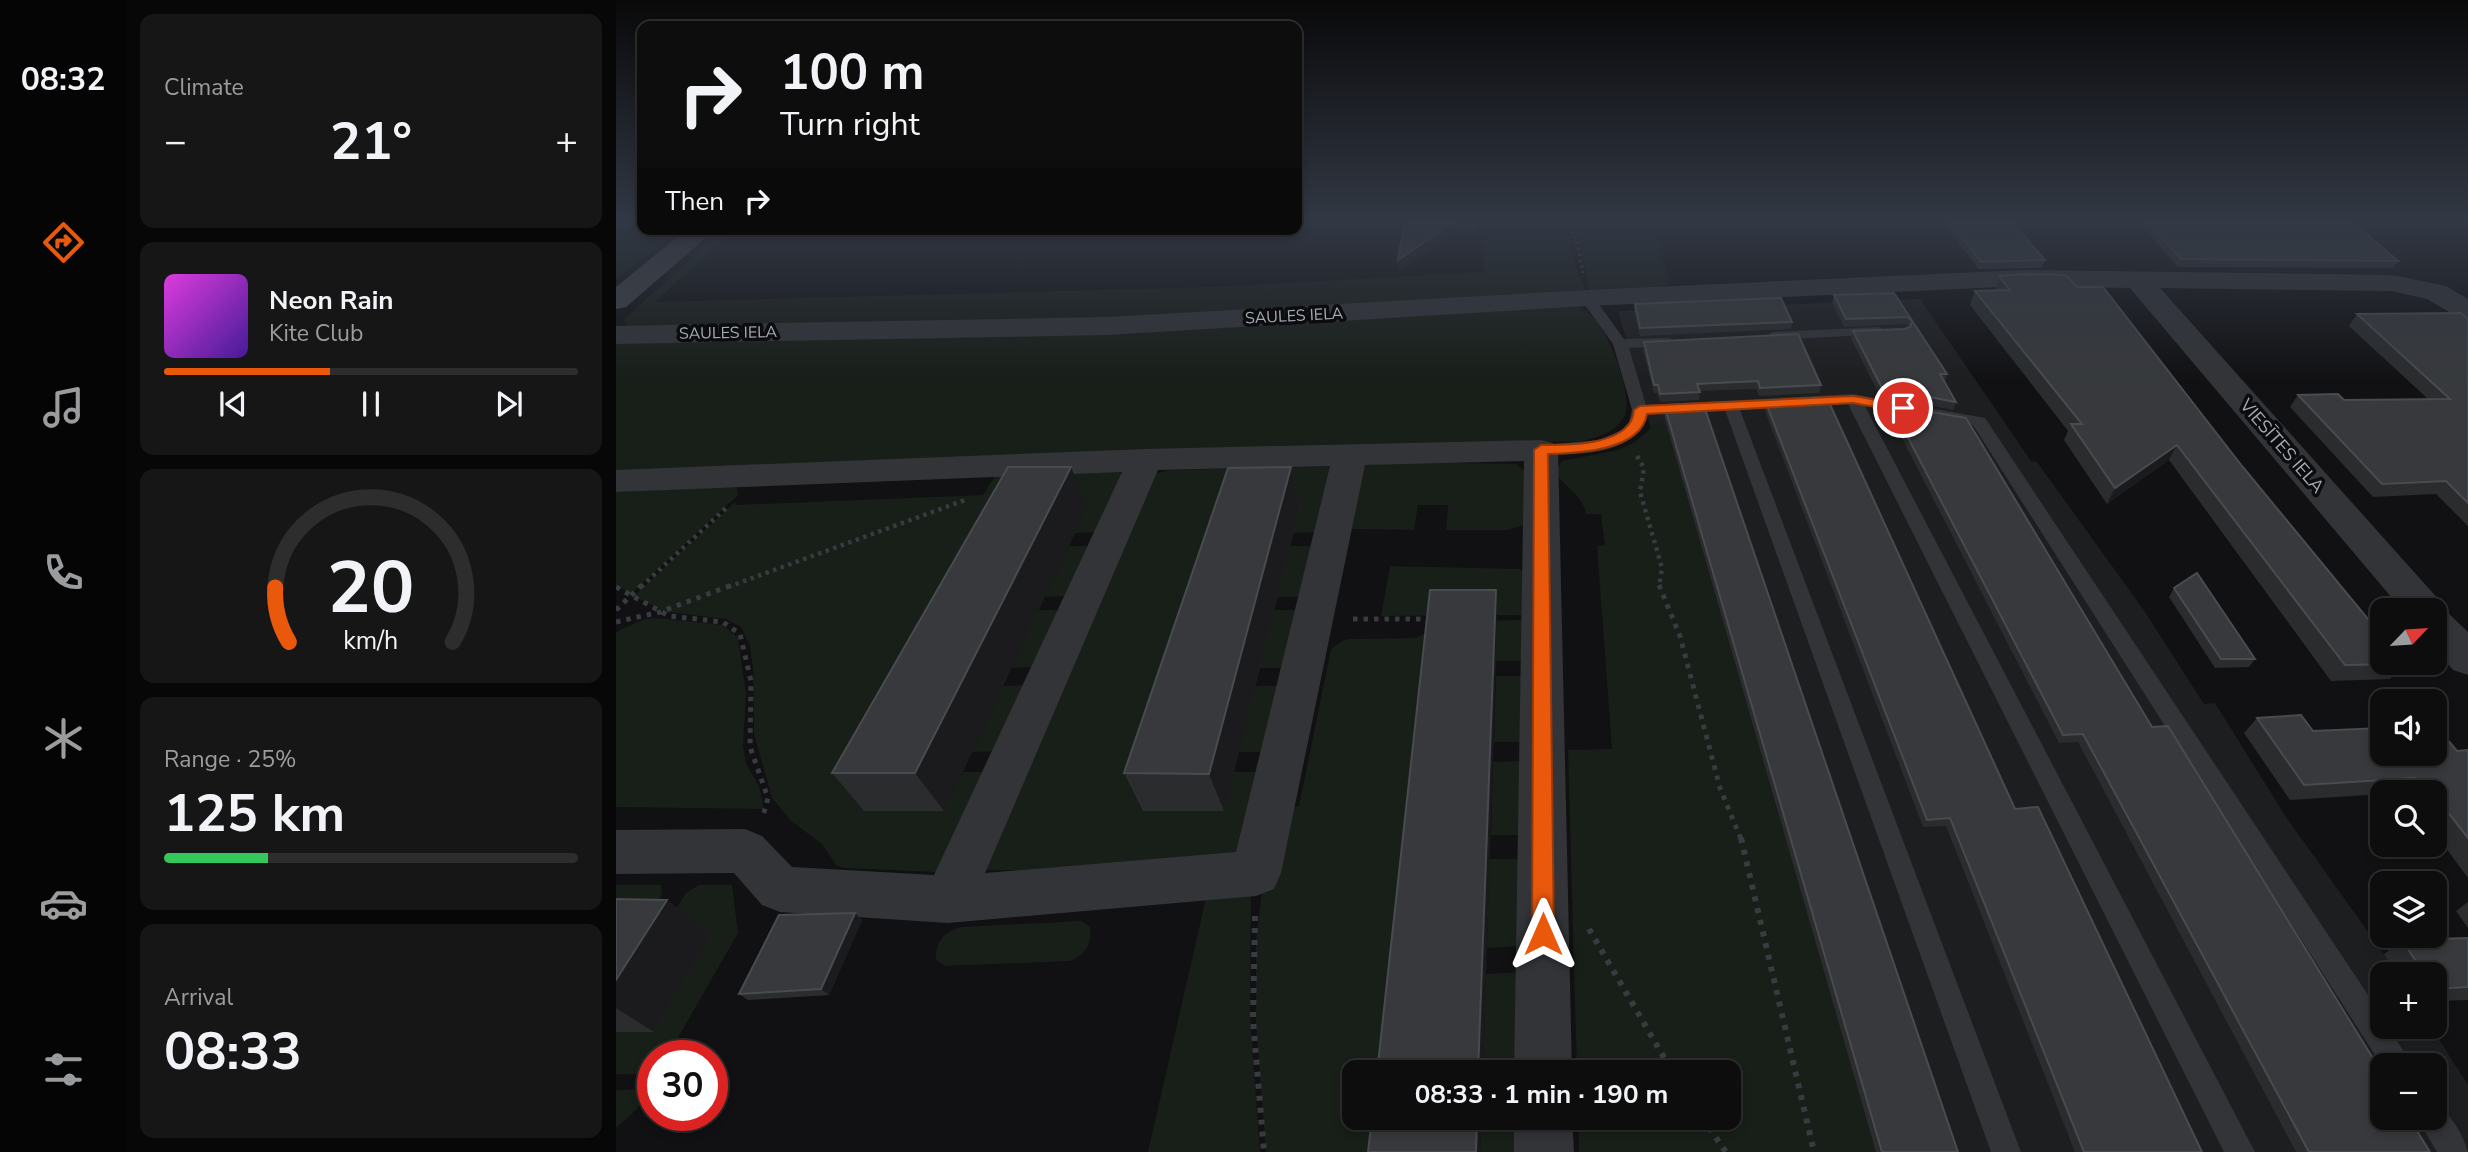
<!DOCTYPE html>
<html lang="en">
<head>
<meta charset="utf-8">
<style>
  :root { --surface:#0d0d0e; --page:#161617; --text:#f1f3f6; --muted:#9a9c9e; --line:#2d2d2e; --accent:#ea580c }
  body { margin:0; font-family:"Nunito Sans",sans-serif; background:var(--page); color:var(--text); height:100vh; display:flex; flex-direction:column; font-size:26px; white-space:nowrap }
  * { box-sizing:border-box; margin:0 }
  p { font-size:23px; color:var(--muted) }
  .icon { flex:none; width:38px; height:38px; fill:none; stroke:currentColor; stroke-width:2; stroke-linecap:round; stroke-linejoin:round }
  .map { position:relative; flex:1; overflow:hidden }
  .panel { display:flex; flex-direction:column; gap:14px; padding:14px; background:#070708; width:490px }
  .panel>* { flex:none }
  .guide { position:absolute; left:21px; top:21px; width:665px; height:214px; border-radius:14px; box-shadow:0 4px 10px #0003,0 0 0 2px var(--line); background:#0d0d0e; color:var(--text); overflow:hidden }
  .needle { width:46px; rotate:65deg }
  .controls { position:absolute; left:1754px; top:598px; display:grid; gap:14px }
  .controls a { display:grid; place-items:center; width:77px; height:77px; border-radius:14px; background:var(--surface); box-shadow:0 4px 10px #0003,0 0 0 2px var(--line); font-size:35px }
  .speed { position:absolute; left:21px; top:1040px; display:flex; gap:14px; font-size:35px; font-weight:700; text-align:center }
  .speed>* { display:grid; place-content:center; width:91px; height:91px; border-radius:50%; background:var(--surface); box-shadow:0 4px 10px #0003,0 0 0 2px var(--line); line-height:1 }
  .speed .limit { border:10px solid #d22; background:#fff; color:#111 }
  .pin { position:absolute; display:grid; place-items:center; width:60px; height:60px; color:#fff; margin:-30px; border:4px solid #fff; border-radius:50%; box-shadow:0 2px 7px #0007 }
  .me { position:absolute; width:77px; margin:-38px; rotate:0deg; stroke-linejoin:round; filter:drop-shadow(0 0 5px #0008) }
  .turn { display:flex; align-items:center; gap:24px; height:147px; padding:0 28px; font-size:32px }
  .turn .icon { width:91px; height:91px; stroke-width:2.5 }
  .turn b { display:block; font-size:49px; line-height:60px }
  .then { display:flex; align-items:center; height:66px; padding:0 28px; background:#0003; gap:14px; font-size:26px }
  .big { font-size:52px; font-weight:700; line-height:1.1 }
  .panel .tile { flex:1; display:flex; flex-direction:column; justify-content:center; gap:10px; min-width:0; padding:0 24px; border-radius:14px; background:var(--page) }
  .panel .dial { align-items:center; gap:0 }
  .dial svg { height:182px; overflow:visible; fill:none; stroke:var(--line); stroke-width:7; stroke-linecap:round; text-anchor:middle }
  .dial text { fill:var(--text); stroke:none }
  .song { display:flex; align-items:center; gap:21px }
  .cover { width:84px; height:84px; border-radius:10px; background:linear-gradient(135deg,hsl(300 70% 55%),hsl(260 70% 35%)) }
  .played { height:7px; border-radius:4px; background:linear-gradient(90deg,var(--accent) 40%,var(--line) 40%) }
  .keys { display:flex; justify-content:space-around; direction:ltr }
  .heat { display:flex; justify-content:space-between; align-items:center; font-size:38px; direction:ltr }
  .charge { height:10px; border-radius:5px; background:linear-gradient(90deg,#34c759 25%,var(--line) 0) }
  .trip { position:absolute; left:726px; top:1060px; width:399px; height:70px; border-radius:14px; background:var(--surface); box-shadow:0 4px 10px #0003,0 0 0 2px var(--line); font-weight:700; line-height:70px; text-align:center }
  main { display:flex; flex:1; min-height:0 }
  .tab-bar { display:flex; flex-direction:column; width:126px; justify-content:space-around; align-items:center; background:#050506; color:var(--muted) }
  .tab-bar .icon { width:49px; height:49px }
  .tab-bar .selected { color:var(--accent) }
  .tab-bar b { font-size:32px; color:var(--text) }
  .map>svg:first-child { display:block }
  .built { fill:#1d1e20; fill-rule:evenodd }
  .green { fill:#181e18 }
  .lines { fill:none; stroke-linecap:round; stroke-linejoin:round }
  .path-far3 { stroke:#383b3f; stroke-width:3.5; stroke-dasharray:2.5 3.5; stroke-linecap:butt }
  .path-far2 { stroke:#383b3f; stroke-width:4.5; stroke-dasharray:3.5 4.5; stroke-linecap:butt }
  .path-far1 { stroke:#383b3f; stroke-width:5; stroke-dasharray:4.5 6; stroke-linecap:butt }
  .path { stroke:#383b3f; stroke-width:6; stroke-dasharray:5 7; stroke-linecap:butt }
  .lane { fill:#323438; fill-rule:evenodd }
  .street { fill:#323438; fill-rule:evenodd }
  .secondary { fill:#404348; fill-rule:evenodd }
  .wall { fill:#2a2c2e }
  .shaded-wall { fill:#1b1b1d }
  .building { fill:#37393c; stroke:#484b4f; stroke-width:2 }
  .route { fill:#ea580c; stroke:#983908; stroke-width:2 }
  .labels { text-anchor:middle; stroke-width:7; stroke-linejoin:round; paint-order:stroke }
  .far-street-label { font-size:16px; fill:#a2aab4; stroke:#0c0c0e }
  .street-label { font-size:18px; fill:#a2aab4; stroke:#0c0c0e }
</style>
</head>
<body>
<main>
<nav class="tab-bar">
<b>08:32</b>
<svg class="icon selected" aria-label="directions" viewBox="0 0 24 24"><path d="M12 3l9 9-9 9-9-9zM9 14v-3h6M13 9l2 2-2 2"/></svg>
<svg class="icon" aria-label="music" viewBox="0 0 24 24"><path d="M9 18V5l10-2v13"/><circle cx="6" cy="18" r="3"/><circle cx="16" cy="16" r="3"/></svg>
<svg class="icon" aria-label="phone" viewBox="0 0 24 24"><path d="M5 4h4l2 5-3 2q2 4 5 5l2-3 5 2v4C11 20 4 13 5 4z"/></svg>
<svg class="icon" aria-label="climate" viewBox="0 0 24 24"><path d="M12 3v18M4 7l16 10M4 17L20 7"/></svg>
<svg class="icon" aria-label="car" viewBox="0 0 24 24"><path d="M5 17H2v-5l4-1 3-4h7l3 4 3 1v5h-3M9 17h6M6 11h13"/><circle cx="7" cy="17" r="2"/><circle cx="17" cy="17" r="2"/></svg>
<svg class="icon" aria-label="filters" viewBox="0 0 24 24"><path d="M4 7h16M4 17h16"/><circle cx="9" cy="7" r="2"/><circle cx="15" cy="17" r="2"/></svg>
</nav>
<section class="panel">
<div class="tile"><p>Climate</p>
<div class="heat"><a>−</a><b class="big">21°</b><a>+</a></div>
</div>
<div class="tile">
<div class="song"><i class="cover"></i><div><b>Neon Rain</b><p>Kite Club</p></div></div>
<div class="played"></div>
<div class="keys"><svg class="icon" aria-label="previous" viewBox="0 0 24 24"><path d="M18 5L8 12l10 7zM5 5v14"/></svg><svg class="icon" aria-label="pause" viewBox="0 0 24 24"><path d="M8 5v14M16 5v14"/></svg><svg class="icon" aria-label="next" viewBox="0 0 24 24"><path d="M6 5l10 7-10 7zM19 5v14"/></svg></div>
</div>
<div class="tile dial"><svg viewBox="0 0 100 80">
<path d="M14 69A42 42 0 1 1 86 69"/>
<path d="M14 69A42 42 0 0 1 8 45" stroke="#ea580c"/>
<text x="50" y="56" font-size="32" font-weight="700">20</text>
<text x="50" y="72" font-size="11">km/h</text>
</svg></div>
<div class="tile"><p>Range · 25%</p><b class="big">125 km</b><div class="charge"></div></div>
<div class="tile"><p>Arrival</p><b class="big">08:33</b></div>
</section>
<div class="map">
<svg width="1852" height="1152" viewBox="0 0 1852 1152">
  <rect width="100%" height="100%" fill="#111113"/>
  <path class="built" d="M1304 299 1415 461 1421 462 1527 609 1588 704 1599 703 1670 817 1768 954 1781 975H1766V1027H1815L1852 1085V1152H1237L1002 311ZM1766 1066H1818V1118H1766Z"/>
  <g class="green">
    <polygon points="0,220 26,220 26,229 62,229 0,280"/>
    <path d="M866 220H947C956 244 959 273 972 294L576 317 12 326 7 320 107 229H114L108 234 110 237 39 302 595 287 868 272Z"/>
    <polygon points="954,220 1035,220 1054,283 1042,289 973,290 966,249"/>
    <path d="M957 305C963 307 971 311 976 316 992 332 1019 395 1008 417 1000 432 982 437 966 441L572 451 0 474V342Z"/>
    <path d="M1041 423 1048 424 1052 432 1260 1152H963L962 1118H1113V1073H961L952 750 996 749 981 546 989 545 985 514H970C966 492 948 489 939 471L946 461 1002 450 1019 442Z"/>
    <polygon points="762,462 900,464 909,471 909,525 891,530 830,530 832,505 802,505 798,530 732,529 748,465"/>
    <polygon points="712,466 715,468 704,532 677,533 528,811 608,811 618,772 650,772 627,853 480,872 367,870 536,474 554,470"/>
    <polygon points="501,471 506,473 487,532 459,533 249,810 328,811 347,772 378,772 321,872 227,868 220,865 206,844 175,821 156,798 138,734 137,669 134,646 125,627 110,619 50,612 18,596 119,502 120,505 367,495 379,476"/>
    <polygon points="113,487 121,488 122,495 15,594 0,585 0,492"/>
    <polygon points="453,546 480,546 458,596 429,597"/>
    <polygon points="674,546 701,546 689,597 661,597"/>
    <polygon points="774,566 904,569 908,572 913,615 765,616"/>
    <polygon points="422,610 451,610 426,667 396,668"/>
    <polygon points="658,610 686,610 673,668 643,668"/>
    <polygon points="40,618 107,625 122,638 130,694 127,746 130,764 143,786 148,809 0,807 0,632 29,619"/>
    <polygon points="913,620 913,661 880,661 773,1073 738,1073 738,1118 768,1118 765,1152 650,1152 640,1024 640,941 647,882 676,808 683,806 715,649 726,641 733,639 800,638 813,631 814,621"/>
    <polygon points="880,676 912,676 912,742 878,742"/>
    <polygon points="418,685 388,751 356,752 387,686"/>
    <polygon points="639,686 669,686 654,752 623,752"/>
    <polygon points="912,761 911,835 875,835 877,762"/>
    <polygon points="873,859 911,859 910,946 871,948"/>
    <polygon points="0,885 45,885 46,894 20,935 0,935"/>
    <polygon points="83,885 116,885 122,933 52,1055 37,1055 37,1075 0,1074 0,1032 38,1032 44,935 70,893"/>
    <polygon points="635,894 634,1017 644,1152 532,1152 590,898"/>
    <path d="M465 921 474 927C476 944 470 954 454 961L329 966 320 960C319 942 327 932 345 927Z"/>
    <polygon points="910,972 909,1073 867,1073 870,974"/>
    <polygon points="33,1089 20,1110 0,1128 0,1090"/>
    <polygon points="865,1118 909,1118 908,1152 864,1152"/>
  </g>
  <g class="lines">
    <polyline class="path-far3" points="951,220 962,245 967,273"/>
    <g class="path-far2">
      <polyline points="1021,456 1028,468 1024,492 1046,568 1043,587"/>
      <polyline points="25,587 110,508"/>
      <polyline points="112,587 349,500"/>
    </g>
    <g class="path-far1">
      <polyline points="1043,585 1064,636 1104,788 1125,839"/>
      <polyline points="0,587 53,616 107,622 124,634 135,681 134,747 152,798 147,816"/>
      <polyline points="0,610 26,585"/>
      <polyline points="737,619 816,619"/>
      <polyline points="0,622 44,612 116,585"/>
    </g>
    <g class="path">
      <polyline points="1125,838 1198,1152"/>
      <polyline points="639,916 637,1020 648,1152"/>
      <polyline points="973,929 1057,1073"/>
      <polyline points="1086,1118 1110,1152"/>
    </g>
    <g class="lane">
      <path d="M971 294 976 295 1008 339 1053 338 1060 342 1053 346 1013 348 1030 405 1237 394 1369 418 1766 1016V1027H1773L1796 1066H1766L1357 425 1249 406 1639 1152H1608L1232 404 1124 410 1405 1152H1375L1109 410 1031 414C1021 457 959 454 925 455L917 450 925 445 983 440 1006 430 1013 422 1016 410 997 344 964 298Z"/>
      <polygon points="1263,327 1270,331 1268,334 1157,340 1150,336 1157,332"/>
      <path d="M1818 1104C1833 1110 1848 1136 1852 1152H1821L1801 1118H1818Z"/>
    </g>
    <g class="street">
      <polygon points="1407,270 1776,275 1830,286 1852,299 1852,320 1842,317 1811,299 1776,291 1544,288 1824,601 1829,610 1852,632 1852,675 1837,670 1818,648 1818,611 1787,611 1514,288 1407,286 971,306 491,335 0,344 0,326 491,317 971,290"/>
      <path d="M925 440 937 443 942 450 956 1073H898L908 461 749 465 665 873 658 889 640 896 332 923 164 912 146 905 118 873 0 874V830L129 829 146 836 176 867 318 875 506 472 0 492V470L529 449ZM714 466 620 852 369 873 542 470Z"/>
      <polygon points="898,1118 956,1118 958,1152 898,1152"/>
    </g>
    <polygon class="secondary" points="71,229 100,229 10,307 0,309 0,287"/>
  </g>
  <g class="wall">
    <polygon points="789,220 861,220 862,231 840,232 783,271"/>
    <polygon points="1324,220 1385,220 1429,260 1426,268 1363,269"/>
    <polygon points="1520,220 1734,220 1782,261 1777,268 1562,267"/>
    <polygon points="1383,276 1626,466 1788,664 1774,679 1715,681 1553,460 1491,504 1448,440 1452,431 1354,305 1359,291 1379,290"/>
    <polygon points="1278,293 1331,374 1329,382 1340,402 1337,410 1264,396 1235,339 1237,331 1288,329 1293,327 1290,324 1228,327 1216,303 1218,295"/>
    <polygon points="1019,304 1176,322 1175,329 1024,336 1018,312"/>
    <polygon points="1741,314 1852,319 1852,526 1820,494 1757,497 1674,407 1682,395 1728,400 1812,399 1733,326"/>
    <polygon points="1028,342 1205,385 1203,393 1143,396 1140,389 1084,391 1083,400 1044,402 1041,393 1038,393 1027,350"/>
    <polygon points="1150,403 1399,809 1586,1152 1459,1152 1330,826 1307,827 1149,411"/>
    <polygon points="1275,405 1536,727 1814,1152 1680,1152 1462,742 1443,743 1273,413"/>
    <polygon points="1049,408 1342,1152 1260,1152 1048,416"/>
    <polygon points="675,467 684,507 608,811 527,811 508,773"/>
    <polygon points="471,507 328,811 248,811 216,773"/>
    <polygon points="1558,588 1639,659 1633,667 1599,668 1553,597"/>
    <polygon points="1641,718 1697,731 1841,751 1852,750 1852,878 1818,832 1818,793 1766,793 1766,794 1674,800 1628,733"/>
    <polygon points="0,899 51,900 95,935 38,1032 0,1032"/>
    <polygon points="1852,902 1852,928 1840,911"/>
    <polygon points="239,913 246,920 213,995 132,1000 123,994"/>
    <polygon points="1852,938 1852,1000 1818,1001 1818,975 1781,975 1768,954 1786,940"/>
  </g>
  <g class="shaded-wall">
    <polygon points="839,221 840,232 783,271 782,260"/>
    <polygon points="1561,445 1553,460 1491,504 1499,488"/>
    <polygon points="455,467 471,507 328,811 299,773"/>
    <polygon points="675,467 684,507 608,811 593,774"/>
    <polygon points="880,590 881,630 867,1073 862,1073"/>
    <polygon points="51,900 95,935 38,1032 0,1008 0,980"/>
    <polygon points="239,913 246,920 213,995 205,989"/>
    <polygon points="861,1118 865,1118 864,1152 860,1152"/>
  </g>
  <g class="building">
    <polygon points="789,220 861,220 839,221 782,260"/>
    <polygon points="1332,220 1385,220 1387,222 1396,222 1429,260 1365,262"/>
    <polygon points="1530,220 1734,220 1782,261 1565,259"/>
    <polygon points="1412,274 1450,275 1461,287 1487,287 1626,466 1766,636 1766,663 1788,664 1729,665 1561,445 1499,488 1455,424 1466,424 1359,291 1394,290 1383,276"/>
    <polygon points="1278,293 1331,374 1324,374 1340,402 1266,388 1237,331 1288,329 1294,327 1296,321 1292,317 1230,319 1218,295"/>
    <polygon points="1165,298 1176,322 1024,328 1019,304"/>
    <polygon points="1845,313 1852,319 1852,503 1830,481 1766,484 1682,395 1722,394 1728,400 1834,399 1741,314"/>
    <polygon points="1182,334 1205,385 1144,388 1142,381 1081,384 1084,392 1044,394 1042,385 1038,385 1028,342"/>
    <polygon points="1212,400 1399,809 1422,807 1586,1152 1468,1152 1334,818 1311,820 1150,403"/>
    <polygon points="1275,405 1350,418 1536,727 1552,726 1766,1073 1766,1118 1793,1118 1814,1152 1693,1152 1467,734 1447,735"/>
    <polygon points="1088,406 1342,1152 1266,1152 1049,408"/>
    <polygon points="392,467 455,467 299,773 216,773"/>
    <polygon points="675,467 593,774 508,773 612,468"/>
    <polygon points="1581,573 1639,659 1605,659 1558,588"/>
    <polygon points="814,590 880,590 862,1073 761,1073"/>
    <polygon points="1685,715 1697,731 1766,728 1766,754 1818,754 1818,726 1820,726 1841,751 1852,750 1852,838 1818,794 1818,793 1811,793 1799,778 1688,785 1641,718"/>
    <polygon points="0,899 51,900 0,980"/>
    <polygon points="239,913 205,989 123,994 163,915"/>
    <polygon points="1852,938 1852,987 1818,989 1818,975 1809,975 1786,940"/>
    <polygon points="756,1118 861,1118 860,1152 752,1152"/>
  </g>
  <linearGradient id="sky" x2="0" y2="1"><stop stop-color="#09090a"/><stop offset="0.58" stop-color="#323844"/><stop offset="1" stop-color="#323844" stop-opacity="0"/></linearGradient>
  <rect width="1852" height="381" fill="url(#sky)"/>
  <path class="route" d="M1237 396 1287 404 1294 408 1287 412 1237 403 1031 414C1025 451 961 453 932 454L938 934 934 941 927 944 919 941 916 934 918 450 925 445C951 445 1016 446 1018 410L1024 406Z"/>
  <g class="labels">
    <g class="far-street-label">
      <text transform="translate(678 315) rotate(-3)" y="6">SAULES IELA</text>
      <text transform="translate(112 332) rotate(-1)" y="6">SAULES IELA</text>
    </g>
    <g class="street-label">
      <text transform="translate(1666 446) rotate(49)" y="6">VIESĪTES IELA</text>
    </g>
  </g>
</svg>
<div class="controls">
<a><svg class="needle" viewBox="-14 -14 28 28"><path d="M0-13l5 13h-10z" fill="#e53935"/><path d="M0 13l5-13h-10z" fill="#9a9c9e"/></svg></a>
<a><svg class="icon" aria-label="sound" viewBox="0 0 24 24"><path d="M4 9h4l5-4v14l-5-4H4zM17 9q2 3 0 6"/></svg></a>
<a><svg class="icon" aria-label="search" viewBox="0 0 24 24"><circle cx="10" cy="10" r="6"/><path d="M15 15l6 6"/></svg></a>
<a><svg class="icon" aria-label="layers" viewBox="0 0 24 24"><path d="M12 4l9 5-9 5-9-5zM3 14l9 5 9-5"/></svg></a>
<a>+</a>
<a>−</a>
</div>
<div class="speed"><div class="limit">30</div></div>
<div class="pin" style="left:1287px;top:408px;background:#d93025"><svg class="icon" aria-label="arrive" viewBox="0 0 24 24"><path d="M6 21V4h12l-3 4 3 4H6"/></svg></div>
<svg class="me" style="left:927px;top:934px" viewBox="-20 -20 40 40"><path d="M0-17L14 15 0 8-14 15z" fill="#ea580c" stroke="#fff" stroke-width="4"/></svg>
<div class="trip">08:33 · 1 min · 190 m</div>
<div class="guide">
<div class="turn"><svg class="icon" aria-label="right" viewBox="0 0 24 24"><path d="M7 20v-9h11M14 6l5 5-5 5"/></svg><div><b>100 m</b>Turn right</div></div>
<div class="then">Then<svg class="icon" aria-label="right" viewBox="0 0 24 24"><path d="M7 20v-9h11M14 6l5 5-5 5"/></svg></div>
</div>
</div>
</main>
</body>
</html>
